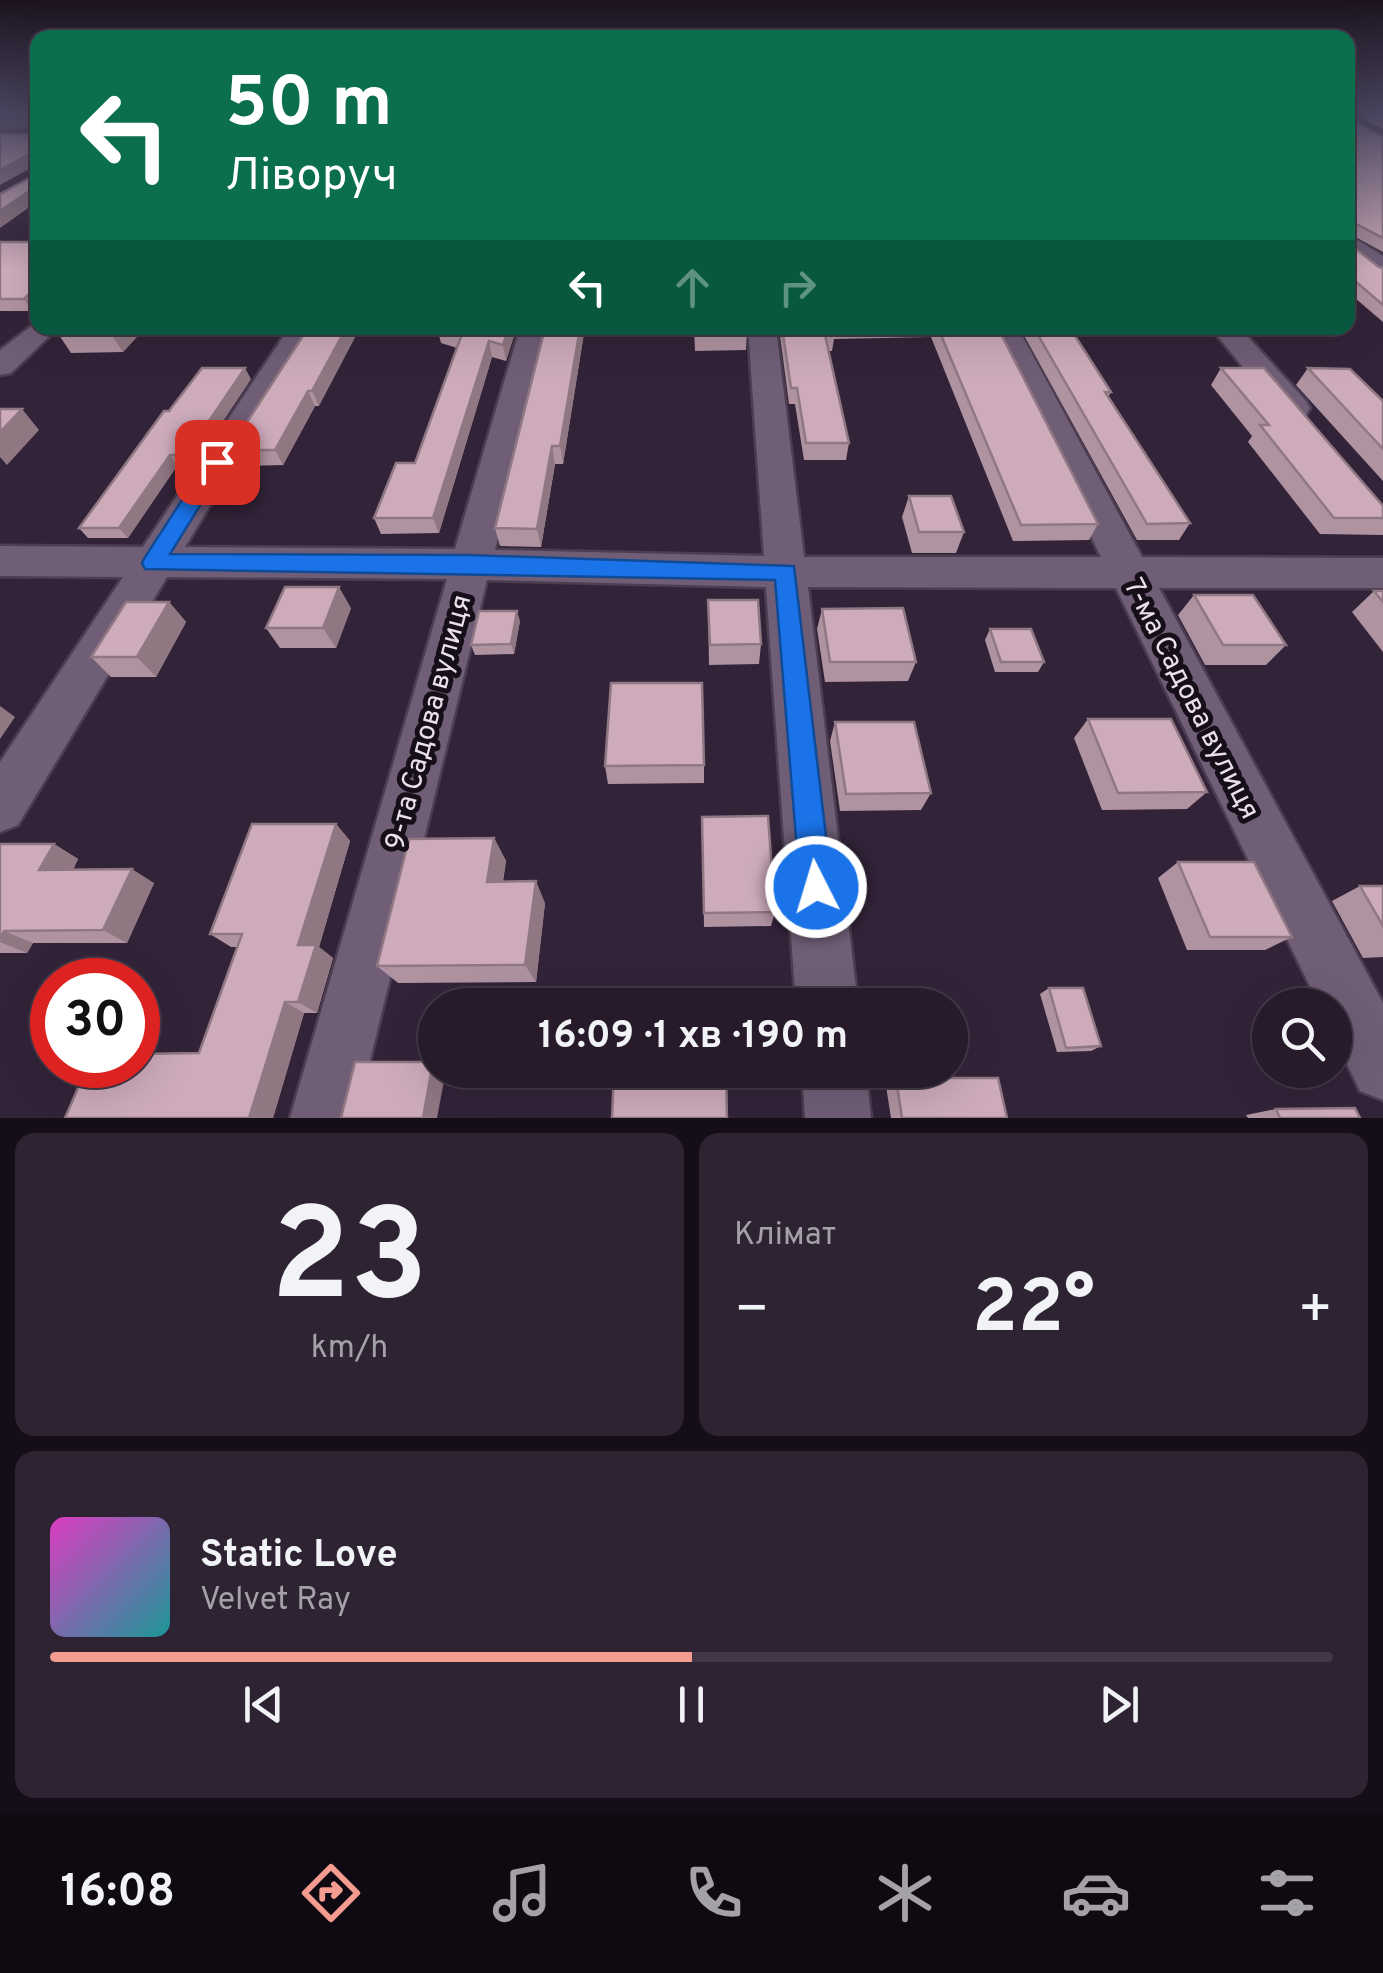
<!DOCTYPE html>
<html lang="uk">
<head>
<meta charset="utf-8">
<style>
  :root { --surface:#261a2b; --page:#2e2333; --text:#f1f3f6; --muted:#a4a1a9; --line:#423847; --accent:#f59c91 }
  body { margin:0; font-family:Overpass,sans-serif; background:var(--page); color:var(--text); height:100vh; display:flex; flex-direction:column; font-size:38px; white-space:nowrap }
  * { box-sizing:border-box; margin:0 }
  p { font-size:32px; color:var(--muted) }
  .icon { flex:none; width:55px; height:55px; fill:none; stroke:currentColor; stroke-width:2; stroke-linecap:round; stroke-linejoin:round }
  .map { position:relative; height:1118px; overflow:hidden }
  .drawer { display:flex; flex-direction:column; gap:15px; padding:15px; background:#150e18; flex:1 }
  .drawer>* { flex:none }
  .banner { position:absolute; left:30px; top:30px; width:1325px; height:305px; border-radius:20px; box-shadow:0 10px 40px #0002,0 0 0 2px var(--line); background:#0b6e4f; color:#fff; overflow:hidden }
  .tools { position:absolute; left:1252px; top:988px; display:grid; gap:20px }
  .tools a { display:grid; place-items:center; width:100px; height:100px; border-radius:50%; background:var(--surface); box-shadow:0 10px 40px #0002,0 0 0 2px var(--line); font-size:50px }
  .speed { position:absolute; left:30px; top:958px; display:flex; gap:20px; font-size:50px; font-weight:700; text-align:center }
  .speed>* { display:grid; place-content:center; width:130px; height:130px; border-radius:50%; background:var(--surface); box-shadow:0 10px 40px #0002,0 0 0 2px var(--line); line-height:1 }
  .speed .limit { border:15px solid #d22; background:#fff; color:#111 }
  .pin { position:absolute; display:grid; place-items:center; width:85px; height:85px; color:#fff; margin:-42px; border-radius:20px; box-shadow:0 5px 15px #0006 }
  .me { position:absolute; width:110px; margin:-55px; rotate:355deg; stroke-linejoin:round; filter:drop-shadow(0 0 8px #0008) }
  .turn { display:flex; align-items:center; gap:35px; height:210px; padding:0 30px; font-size:45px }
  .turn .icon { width:130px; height:130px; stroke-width:2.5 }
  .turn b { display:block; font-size:70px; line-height:85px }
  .lanes { display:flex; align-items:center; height:95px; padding:0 30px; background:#0003; justify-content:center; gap:50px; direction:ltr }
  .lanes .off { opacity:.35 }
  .big { font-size:75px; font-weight:700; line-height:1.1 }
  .drawer .tile { flex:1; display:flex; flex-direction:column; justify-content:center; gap:15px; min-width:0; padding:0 35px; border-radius:20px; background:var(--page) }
  .drawer .dial { align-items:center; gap:0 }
  .dial b { font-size:130px; line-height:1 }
  .song { display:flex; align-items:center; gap:30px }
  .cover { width:120px; height:120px; border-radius:15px; background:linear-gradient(135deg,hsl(310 70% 55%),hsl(180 70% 35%)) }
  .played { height:10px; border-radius:5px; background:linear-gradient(90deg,var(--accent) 50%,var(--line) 50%) }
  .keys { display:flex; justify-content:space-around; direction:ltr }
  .heat { display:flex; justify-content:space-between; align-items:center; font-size:55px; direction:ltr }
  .drawer .tiles { flex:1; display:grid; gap:15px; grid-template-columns:1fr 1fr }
  .tile:last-child { grid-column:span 2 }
  .trip { position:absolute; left:418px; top:988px; width:550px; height:100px; border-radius:50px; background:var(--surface); box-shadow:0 10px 40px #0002,0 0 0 2px var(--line); font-weight:700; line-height:100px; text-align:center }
  .tabs { display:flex; height:160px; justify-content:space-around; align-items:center; background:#0f0a11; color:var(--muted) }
  .tabs .icon { width:70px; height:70px }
  .tabs .on { color:var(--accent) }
  .tabs b { font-size:45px; color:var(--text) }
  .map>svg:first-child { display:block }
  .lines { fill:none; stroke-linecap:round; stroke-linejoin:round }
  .minor-casing { stroke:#4c3e50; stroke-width:5 }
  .minor { fill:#705e77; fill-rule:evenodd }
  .wall { fill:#b093a1 }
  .shaded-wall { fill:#907883 }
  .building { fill:#cdabbb; stroke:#907883; stroke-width:2.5 }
  .route { fill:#1a73e8; stroke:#114b97; stroke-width:2.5 }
  .labels { text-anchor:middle; stroke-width:10; stroke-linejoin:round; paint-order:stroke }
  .street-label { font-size:28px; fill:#e9dfed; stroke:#160f19 }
</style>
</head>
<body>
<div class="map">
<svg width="1383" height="1118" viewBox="0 0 1383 1118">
  <rect width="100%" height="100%" fill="#332339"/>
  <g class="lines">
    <defs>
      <g id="minor">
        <polygon points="38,113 38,124 0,129 0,117"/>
        <polygon points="1348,234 1383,256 1383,277 1374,275 1348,253"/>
        <polygon points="38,321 38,328 58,328 11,373 0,375 0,350"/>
        <polygon points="289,328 317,328 185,547 455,549 520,328 548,328 495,550 764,556 748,328 776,328 804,557 1101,557 990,328 1018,328 1142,557 1383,558 1383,588 1159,588 1383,1003 1383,1100 1360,1091 1335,1039 1335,1005 1319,1005 1116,588 808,587 858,1005 796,1005 766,587 487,580 356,1118 290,1118 447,579 167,577 18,825 0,832 0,762 123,577 0,576 0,546 143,547"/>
        <polygon points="1211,328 1240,328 1306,401 1310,408 1306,415 1282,415"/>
        <polygon points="802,1070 866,1070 871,1118 805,1118"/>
      </g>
    </defs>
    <use href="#minor" class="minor-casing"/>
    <use href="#minor" class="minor"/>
  </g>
  <g class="wall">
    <polygon points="1348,113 1349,119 1383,137 1383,252 1352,235 1352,246 1379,267 1383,268 1383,322 1348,292"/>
    <polygon points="1354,113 1383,113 1383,129"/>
    <polygon points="0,242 38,242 38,306 32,311 0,311"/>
    <polygon points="145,328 123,352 71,353 57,332"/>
    <polygon points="308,328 319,406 315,406 283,465 238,466 229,450"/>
    <polygon points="437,328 513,328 515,333 506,361 492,357 439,533 381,534 374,518 415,463 457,348 441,343"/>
    <polygon points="694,328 747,328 746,350 695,351"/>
    <polygon points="779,328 999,328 1098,524 1089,540 1013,541 931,337 834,339 832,351 828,351 849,443 846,460 804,460 795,404 789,404"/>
    <polygon points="1020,328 1070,328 1111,392 1108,397 1190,523 1179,540 1137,540"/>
    <polygon points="584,333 563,464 555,464 541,547 500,546 495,528"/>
    <polygon points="1221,368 1383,506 1383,535 1320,534 1248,442 1252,436 1211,385"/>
    <polygon points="1308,368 1383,401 1383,481 1296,385"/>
    <polygon points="251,379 193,466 177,466 128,538 88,538 79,528 169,411"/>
    <polygon points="909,496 964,532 956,553 912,553 902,517"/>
    <polygon points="1374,591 1383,591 1383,652 1352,612"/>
    <polygon points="1194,595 1286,645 1266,665 1205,665 1178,615"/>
    <polygon points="708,600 761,644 759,664 709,665"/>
    <polygon points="169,602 186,622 156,677 111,677 91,657"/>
    <polygon points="351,608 336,648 280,648 266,628"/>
    <polygon points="822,609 916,662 908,681 825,682 817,629"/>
    <polygon points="520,621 514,654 475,655 471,645"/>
    <polygon points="990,629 1044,662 1038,672 995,672 985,640"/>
    <polygon points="1088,719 1207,792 1187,809 1102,810 1074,738"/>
    <polygon points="835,722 931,793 921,810 840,811 830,741"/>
    <polygon points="704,765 704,783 608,784 605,766"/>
    <polygon points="702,817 775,912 771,926 704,927"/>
    <polygon points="336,824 350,841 319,947 333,958 317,1013 304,1013 273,1118 65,1118 199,1053 237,947 231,947 210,934"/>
    <polygon points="494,838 506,861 503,882 545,903 536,982 398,983 377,966"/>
    <polygon points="0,844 54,844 78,859 73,870 154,883 127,943 33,943 27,953 0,953"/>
    <polygon points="1178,862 1292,937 1265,950 1187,950 1158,878"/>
    <polygon points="1360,886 1383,886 1383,957 1363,958 1332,901"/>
    <polygon points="1049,988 1101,1046 1091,1051 1057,1052 1040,994"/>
    <polygon points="896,1078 1007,1118 891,1118 886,1086"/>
    <polygon points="1276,1109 1360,1118 1248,1118 1246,1115"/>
  </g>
  <g class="shaded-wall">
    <polygon points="30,154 36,165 0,185 0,170"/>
    <polygon points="38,185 38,201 0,228 0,211"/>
    <polygon points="29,294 38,305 32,311 24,299"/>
    <polygon points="114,328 145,328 123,352 110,332"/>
    <polygon points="346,328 360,328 319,406 312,391"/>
    <polygon points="509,328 513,328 515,333 506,361 503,345"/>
    <polygon points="580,328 583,328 584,333 563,464 560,446"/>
    <polygon points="489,341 492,357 439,533 433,518"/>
    <polygon points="245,368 251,379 193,466 186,455"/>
    <polygon points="308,391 315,406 283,465 275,450"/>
    <polygon points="22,409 39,430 7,465 0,457 0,432"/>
    <polygon points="552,446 555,464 541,547 537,529"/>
    <polygon points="170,455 177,466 128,538 119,528"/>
    <polygon points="339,587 351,608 336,648 323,628"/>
    <polygon points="169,602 186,622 156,677 137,657"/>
    <polygon points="517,611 520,621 514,654 511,644"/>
    <polygon points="0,706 15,717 0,739"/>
    <polygon points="336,824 350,841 319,947 333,958 317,1013 298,1002 298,945"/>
    <polygon points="494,838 506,861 499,903 487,882"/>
    <polygon points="54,844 78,859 65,884 39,870"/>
    <polygon points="132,869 154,883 127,943 103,930"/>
    <polygon points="536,881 545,903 536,982 525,965"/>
    <polygon points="4,931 33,943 27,953 0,942"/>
    <polygon points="285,1002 304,1013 273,1118 249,1118"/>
    <polygon points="433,1062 435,1063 435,1070 446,1070 437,1118 423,1118"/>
  </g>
  <g class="building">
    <polygon points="1348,113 1349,113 1349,119 1383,137 1383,238 1352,222 1352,246 1379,267 1383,268 1383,305 1348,275"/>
    <polygon points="38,130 38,185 0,211 0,194 33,176 34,155 30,154 0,170 0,134 32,134"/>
    <polygon points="0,242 38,242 38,294 29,294 24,299 0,299"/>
    <polygon points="62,328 114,328 110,332 57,332"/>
    <polygon points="308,328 346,328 312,391 308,391 275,450 229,450"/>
    <polygon points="437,328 509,328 503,345 489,341 433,518 374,518 396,463 415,463 462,334"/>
    <polygon points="545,328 580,328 560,446 552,446 537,529 495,528"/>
    <rect x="695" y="328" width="52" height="7"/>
    <polygon points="782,328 833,328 835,335 825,335 849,443 806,443 797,388 791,388"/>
    <polygon points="938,328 998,328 1098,524 1021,525"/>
    <polygon points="1034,328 1070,328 1111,392 1105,392 1190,523 1147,524"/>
    <polygon points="202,368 245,368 186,455 170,455 119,528 79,528 164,411 169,411"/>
    <polygon points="1221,368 1264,368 1383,506 1383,518 1334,518 1260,425 1269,425"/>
    <polygon points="1308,368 1350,369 1383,401 1383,449"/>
    <polygon points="0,409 22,409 0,432"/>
    <polygon points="909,496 951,496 964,532 919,532"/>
    <polygon points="285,587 339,587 323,628 266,628"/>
    <polygon points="1374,591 1383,591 1383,602"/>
    <polygon points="1194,595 1253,595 1286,645 1223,645"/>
    <polygon points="708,600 758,600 761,644 710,645"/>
    <polygon points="126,602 169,602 137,657 91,657"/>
    <polygon points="903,608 916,662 830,662 822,609"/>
    <polygon points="479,611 517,611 511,644 471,645"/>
    <polygon points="990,629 1031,629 1044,662 1001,662"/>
    <polygon points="611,683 702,683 704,765 605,766"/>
    <polygon points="1088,719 1171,719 1207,792 1118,793"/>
    <polygon points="835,722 914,722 931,793 846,794"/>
    <polygon points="768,816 775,912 704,913 702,817"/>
    <polygon points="252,824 336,824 298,945 316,945 298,1002 285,1002 249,1118 65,1118 88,1065 138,1065 138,1054 199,1053 242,934 210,934"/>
    <polygon points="494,838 487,882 536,881 525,965 377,966 409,839"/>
    <polygon points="0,844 54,844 39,870 132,869 103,930 4,931 0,939"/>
    <polygon points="1178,862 1254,862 1292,937 1210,937"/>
    <polygon points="1360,886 1383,886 1383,926"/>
    <polygon points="1049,988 1083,988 1101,1046 1066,1048"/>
    <polygon points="355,1062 433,1062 423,1118 341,1118"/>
    <polygon points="614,1070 726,1070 727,1118 612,1118"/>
    <polygon points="896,1078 998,1078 1007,1118 902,1118"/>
    <polygon points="1355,1108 1360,1118 1280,1118 1276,1109"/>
  </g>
  <linearGradient id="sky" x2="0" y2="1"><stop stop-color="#1c131f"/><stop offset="0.42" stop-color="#4a455f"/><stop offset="1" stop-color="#4a455f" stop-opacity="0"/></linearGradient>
  <rect width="1383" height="269" fill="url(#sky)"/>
  <polygon class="route" points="217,455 227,462 170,554 469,555 794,566 832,887 827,898 816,903 805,898 800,887 775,580 145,569 142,563 145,557 210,457"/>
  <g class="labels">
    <g class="street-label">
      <text transform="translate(1193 698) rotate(63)" y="10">7-ма Садова вулиця</text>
      <text transform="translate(427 722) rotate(-75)" y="10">9-та Садова вулиця</text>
    </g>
  </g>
</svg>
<div class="tools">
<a><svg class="icon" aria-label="search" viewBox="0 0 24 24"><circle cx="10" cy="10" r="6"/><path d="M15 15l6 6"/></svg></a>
</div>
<div class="speed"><div class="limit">30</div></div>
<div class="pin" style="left:217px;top:462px;background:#d93025"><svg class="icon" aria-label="arrive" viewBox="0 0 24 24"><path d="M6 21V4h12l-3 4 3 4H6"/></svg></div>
<svg class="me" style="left:816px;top:887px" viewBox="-20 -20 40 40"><circle r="17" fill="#1a73e8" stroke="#fff" stroke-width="3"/><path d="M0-11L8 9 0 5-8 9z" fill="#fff"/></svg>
<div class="trip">16:09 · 1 хв · 190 m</div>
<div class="banner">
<div class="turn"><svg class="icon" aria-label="left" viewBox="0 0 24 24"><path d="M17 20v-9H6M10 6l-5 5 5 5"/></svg><div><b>50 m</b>Ліворуч</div></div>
<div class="lanes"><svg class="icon" aria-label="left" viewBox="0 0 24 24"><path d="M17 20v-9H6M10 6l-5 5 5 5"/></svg><svg class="icon off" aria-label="ahead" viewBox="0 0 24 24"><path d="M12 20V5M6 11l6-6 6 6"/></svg><svg class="icon off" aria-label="right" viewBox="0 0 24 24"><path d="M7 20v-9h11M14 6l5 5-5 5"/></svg></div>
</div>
</div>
<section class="drawer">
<div class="tiles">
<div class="tile dial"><b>23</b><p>km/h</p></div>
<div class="tile"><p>Клімат</p>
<div class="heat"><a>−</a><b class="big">22°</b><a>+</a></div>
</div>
<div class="tile">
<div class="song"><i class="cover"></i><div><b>Static Love</b><p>Velvet Ray</p></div></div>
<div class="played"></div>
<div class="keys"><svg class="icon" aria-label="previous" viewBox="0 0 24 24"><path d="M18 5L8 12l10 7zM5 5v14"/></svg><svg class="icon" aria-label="pause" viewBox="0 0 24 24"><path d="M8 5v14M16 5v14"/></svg><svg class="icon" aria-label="next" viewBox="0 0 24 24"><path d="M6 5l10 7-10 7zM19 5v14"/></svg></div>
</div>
</div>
</section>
<nav class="tabs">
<b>16:08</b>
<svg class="icon on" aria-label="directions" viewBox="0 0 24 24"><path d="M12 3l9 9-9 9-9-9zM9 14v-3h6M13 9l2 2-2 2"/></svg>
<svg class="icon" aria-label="music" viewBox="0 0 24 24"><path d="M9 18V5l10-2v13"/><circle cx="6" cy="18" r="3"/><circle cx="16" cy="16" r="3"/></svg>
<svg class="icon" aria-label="phone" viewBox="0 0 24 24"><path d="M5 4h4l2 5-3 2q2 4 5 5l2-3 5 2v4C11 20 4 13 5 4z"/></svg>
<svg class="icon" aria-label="climate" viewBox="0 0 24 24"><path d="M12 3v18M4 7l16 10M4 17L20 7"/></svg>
<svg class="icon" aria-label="car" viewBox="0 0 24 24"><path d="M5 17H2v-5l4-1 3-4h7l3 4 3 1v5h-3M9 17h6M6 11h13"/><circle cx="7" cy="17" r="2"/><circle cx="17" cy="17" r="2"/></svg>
<svg class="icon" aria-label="filters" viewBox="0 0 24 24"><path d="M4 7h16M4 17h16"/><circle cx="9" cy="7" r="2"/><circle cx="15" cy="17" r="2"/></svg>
</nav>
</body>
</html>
